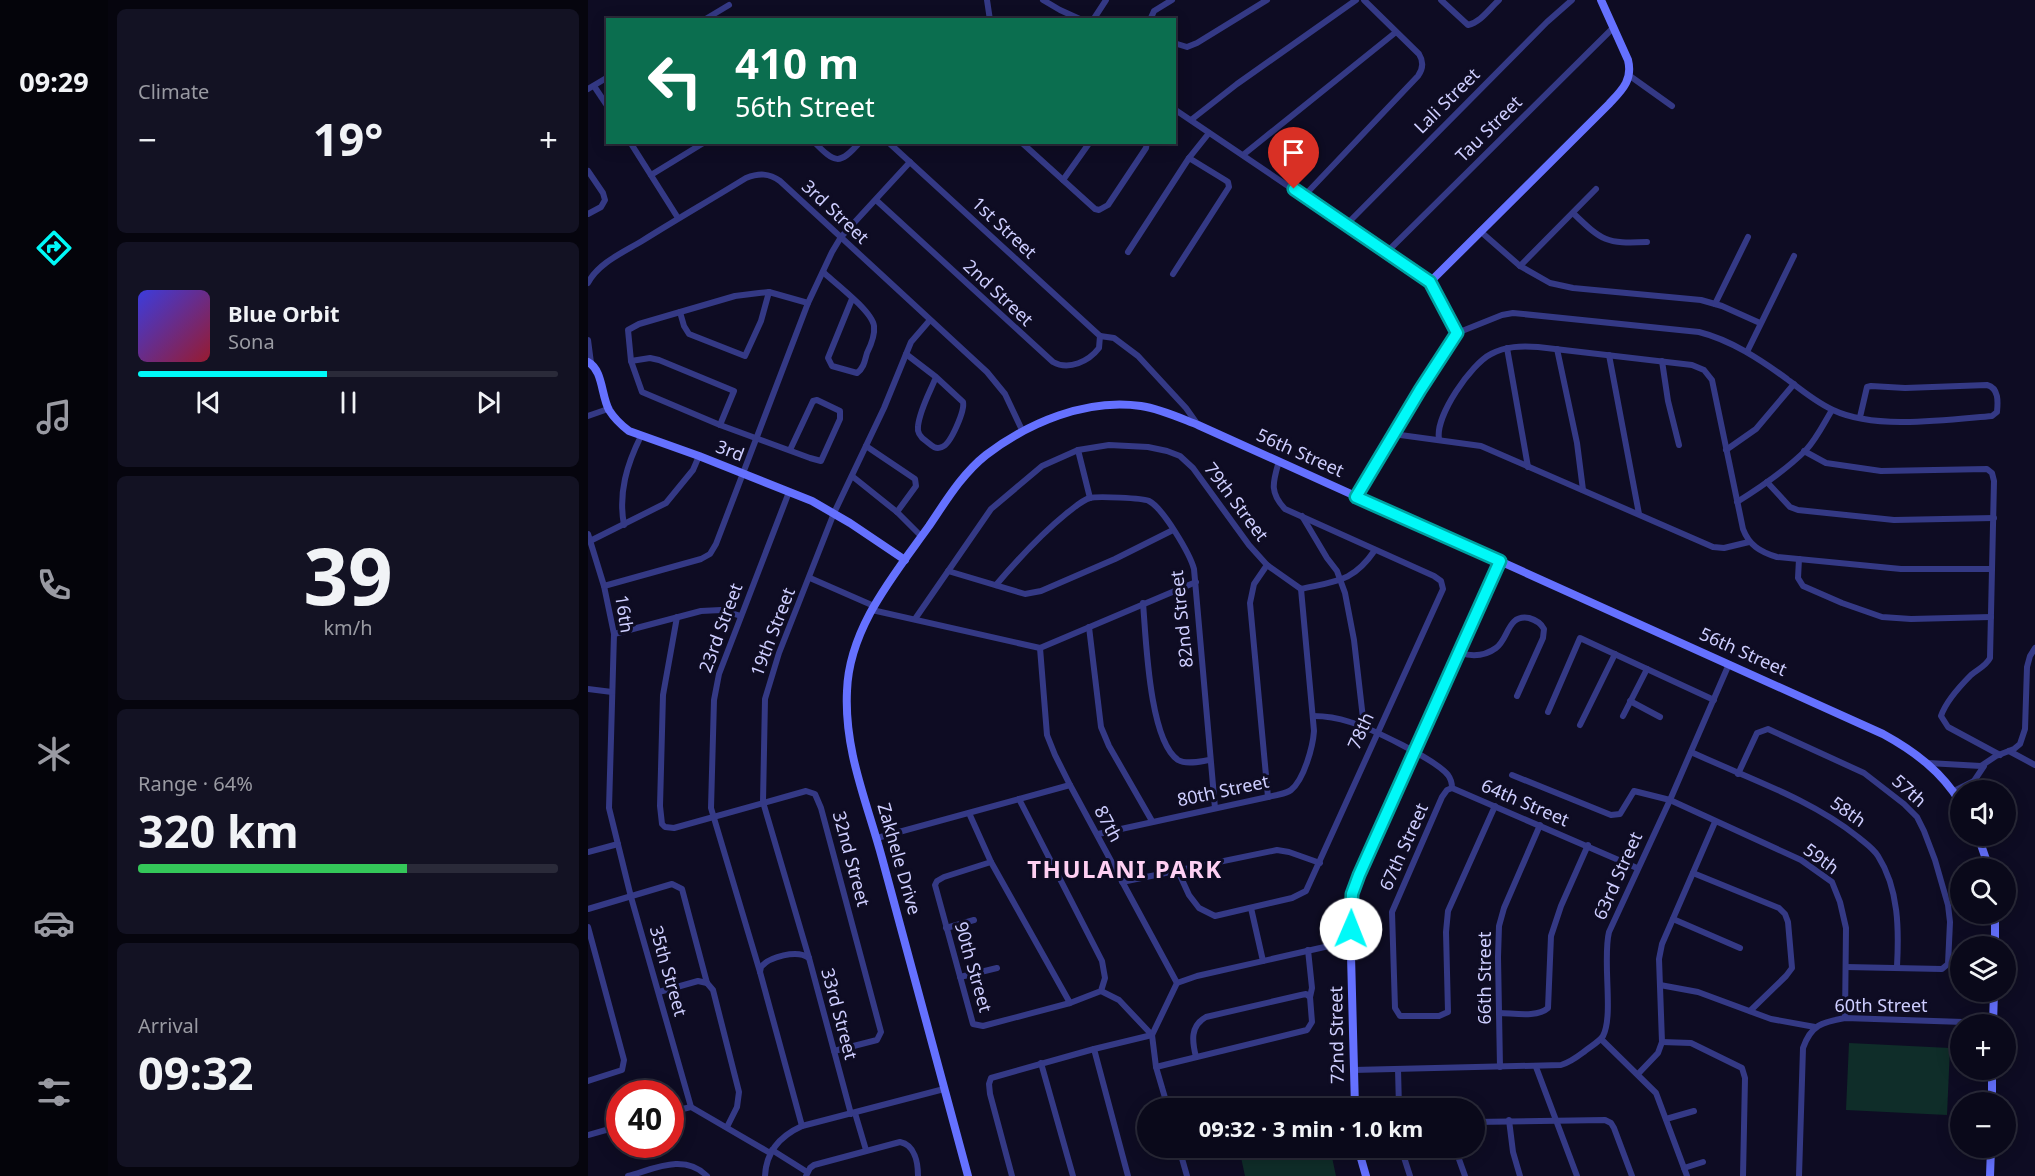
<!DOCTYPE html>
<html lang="en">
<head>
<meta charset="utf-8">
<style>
  :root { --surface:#0a091a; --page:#131223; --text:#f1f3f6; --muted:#999aa2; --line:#2a2a39; --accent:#00f9f8 }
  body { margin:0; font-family:"Noto Sans",sans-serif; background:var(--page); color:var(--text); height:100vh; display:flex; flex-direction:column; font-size:22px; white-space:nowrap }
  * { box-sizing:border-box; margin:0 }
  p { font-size:20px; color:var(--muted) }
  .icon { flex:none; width:33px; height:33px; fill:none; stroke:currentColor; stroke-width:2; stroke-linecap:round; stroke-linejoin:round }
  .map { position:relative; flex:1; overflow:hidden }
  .drawer { display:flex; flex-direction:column; gap:9px; padding:9px; background:#06050e; width:480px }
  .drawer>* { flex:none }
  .top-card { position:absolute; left:18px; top:18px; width:570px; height:126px; border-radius:0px; box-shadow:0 3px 15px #0003,0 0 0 2px var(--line); background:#0b6e4f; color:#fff; overflow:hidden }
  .buttons { position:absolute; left:1362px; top:780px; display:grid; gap:12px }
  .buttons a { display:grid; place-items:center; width:66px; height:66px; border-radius:50%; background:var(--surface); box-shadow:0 3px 15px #0003,0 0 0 2px var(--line); font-size:30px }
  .speed { position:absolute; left:18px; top:1080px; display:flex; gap:12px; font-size:30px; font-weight:700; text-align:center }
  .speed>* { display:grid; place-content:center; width:78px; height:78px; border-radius:50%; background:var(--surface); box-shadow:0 3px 15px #0003,0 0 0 2px var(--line); line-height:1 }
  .speed .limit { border:9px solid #d22; background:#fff; color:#111 }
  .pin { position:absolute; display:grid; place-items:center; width:51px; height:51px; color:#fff; margin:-62px -26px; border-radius:50% 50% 50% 0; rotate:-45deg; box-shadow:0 0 6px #0007 }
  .pin .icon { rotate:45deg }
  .me { position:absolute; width:66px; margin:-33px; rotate:1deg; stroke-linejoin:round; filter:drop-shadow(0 0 4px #0008) }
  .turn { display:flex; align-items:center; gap:21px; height:126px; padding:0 30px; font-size:27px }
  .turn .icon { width:78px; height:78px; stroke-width:2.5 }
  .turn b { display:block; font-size:42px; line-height:51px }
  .big { font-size:45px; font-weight:700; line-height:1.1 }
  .drawer .tile { flex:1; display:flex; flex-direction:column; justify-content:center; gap:9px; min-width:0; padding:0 21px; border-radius:9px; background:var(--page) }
  .drawer .dial { align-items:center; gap:0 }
  .dial b { font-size:78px; line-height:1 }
  .song { display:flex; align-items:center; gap:18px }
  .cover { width:72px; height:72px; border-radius:9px; background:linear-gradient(135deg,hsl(240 70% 55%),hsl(350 70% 35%)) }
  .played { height:6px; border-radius:3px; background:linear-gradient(90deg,var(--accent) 45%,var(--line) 45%) }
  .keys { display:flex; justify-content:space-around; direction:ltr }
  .heat { display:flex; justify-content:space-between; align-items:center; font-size:33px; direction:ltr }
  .charge { height:9px; border-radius:4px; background:linear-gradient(90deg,#34c759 64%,var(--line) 0) }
  .trip { position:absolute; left:549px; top:1098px; width:348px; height:60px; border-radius:30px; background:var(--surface); box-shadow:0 3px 15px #0003,0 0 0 2px var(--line); font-weight:700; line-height:60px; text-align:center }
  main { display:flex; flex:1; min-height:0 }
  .tabs { display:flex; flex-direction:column; width:108px; justify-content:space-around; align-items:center; background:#04040a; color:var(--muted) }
  .tabs .icon { width:42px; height:42px }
  .tabs .on { color:var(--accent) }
  .tabs b { font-size:27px; color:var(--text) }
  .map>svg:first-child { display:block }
  .green { fill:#0f2d29 }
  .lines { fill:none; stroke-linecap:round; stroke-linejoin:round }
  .street { stroke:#343985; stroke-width:6 }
  .secondary { stroke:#6571ff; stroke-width:8 }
  .route-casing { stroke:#00a2a1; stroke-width:15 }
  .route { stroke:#00f9f8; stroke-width:10 }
  .labels { text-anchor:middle; stroke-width:6; stroke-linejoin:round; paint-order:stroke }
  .street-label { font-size:18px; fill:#ceceff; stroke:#0e0c23 }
  .district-label { font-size:24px; font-weight:bold; letter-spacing:1.5px; fill:#ffd0f3; stroke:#0e0c23 }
</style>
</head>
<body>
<main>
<nav class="tabs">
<b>09:29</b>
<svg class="icon on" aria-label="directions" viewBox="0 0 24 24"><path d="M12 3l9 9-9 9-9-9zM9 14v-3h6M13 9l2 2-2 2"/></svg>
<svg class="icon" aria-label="music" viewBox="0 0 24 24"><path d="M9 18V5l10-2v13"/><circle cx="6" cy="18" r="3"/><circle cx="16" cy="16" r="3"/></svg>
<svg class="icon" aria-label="phone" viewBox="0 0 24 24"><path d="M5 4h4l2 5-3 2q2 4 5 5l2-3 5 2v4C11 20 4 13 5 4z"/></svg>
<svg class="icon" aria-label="climate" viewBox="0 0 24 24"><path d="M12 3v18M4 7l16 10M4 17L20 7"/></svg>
<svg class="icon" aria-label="car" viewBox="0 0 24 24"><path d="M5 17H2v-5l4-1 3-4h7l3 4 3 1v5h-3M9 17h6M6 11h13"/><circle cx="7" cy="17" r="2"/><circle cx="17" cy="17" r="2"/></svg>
<svg class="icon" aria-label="filters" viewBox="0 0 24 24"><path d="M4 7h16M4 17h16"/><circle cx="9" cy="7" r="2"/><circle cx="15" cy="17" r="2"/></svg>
</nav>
<section class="drawer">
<div class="tile"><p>Climate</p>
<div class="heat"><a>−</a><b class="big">19°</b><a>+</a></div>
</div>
<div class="tile">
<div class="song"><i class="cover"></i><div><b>Blue Orbit</b><p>Sona</p></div></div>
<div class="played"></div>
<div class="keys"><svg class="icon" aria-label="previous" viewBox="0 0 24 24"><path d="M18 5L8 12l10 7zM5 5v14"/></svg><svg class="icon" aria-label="pause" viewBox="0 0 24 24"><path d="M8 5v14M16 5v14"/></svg><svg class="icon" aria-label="next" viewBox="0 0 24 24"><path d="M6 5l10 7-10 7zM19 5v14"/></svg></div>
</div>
<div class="tile dial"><b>39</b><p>km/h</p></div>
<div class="tile"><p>Range · 64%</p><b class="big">320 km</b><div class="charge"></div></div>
<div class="tile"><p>Arrival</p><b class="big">09:32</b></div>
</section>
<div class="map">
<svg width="1447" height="1176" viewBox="0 0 1447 1176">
  <rect width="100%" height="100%" fill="#0e0c23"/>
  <g class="green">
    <polygon points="1261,1043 1362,1048 1359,1115 1258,1110"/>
    <polygon points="651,1148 742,1148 748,1176 657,1176"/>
  </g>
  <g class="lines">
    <g class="street">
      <polyline points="399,0 402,20"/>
      <polyline points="455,0 472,10 494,20"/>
      <path d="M853 0 880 25C893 22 901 9 911 0"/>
      <polyline points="116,20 141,5"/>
      <polyline points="505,20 518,0"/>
      <polyline points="562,20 566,11 584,0"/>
      <polyline points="586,43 599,47 609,43 679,0"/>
      <polyline points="1042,76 1084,106"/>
      <polyline points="6,86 20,107"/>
      <polyline points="0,89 20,77"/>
      <polyline points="586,109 842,282"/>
      <polyline points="603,120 649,84 768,0"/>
      <polyline points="42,142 90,218"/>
      <path d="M226 142C247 163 251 166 272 142"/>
      <polyline points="300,142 512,336"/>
      <polyline points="433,142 507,209 511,210 520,205 558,148 559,142"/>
      <polyline points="655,155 808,32"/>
      <polyline points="0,171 15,193 17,200 13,207 0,214"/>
      <polyline points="63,175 117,142"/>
      <polyline points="475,180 502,142"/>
      <path d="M716 196 830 76C835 69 836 62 831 54L776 0"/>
      <path d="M288 200 465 362C481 371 501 361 511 348L512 336"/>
      <path d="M985 213C1014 241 1018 244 1059 242"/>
      <polyline points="758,225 959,22 984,0"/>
      <polyline points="892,231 932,266 962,283 985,288 1113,300 1134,306 1172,323"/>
      <polyline points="540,252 601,158 621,133"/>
      <polyline points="799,252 1026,27"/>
      <polyline points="932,266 1008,189"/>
      <path d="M235 272C247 283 284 311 286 326 287 334 283 345 279 353 277 360 276 368 269 373L244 366 240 358 264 299"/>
      <polyline points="585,274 641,187 640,182 637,180 601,158"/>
      <path d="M0 283C10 263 36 252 54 241 89 219 124 199 158 178 171 173 181 173 192 181L399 372 417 394 434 430"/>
      <polyline points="1127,304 1160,237"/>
      <polyline points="92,312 96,326 101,334 157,356 173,321 181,292"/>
      <path d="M869 333 914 315 925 313 1111 332C1143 340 1173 360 1199 379 1213 390 1229 403 1245 410 1287 430 1358 420 1404 416L1409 412C1410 402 1411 388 1399 385L1317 388 1283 386 1279 387 1272 417"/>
      <polyline points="512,336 526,338 550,356 598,408 610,425"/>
      <polyline points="0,340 3,363"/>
      <polyline points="919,348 940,467"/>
      <polyline points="969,349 989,443 995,490"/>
      <polyline points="1159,352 1206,256"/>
      <path d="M318 354 348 377 375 402C377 410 363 444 354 447 347 450 343 445 338 441 332 437 329 433 330 426 332 409 342 392 348 377"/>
      <polyline points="1021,355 1051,514"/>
      <polyline points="43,361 62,358 71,360 146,391 132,425"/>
      <polyline points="1074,361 1080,401 1091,445"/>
      <polyline points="0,416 20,409"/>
      <polyline points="805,434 893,446 1125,547 1136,548 1161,542"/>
      <path d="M851 439C847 416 883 364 903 354 918 346 933 346 950 347L1104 365 1116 370 1124 380 1155 529C1161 545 1172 552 1189 557L1313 569H1404"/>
      <polyline points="278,446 327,479 328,486 309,512"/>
      <polyline points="202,450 225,401 229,400 252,411 252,419 233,461 222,458 132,425 54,392 43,361 40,330 51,324 147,296 171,293 181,292 220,303"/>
      <polyline points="490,450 502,498"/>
      <polyline points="1138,450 1168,429 1206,384"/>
      <path d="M1216 451 1238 463 1293 471 1399 469 1404 473 1406 481 1402 658C1398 666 1390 669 1383 675 1372 686 1358 701 1353 716L1360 727 1412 755"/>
      <polyline points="264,476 309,512 333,536"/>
      <polyline points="1179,482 1202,507 1210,510 1306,520 1406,518"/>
      <polyline points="201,492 131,674 126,700 123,808 172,972 214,1126"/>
      <path d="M1149 502C1173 487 1198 470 1218 450 1229 438 1236 423 1244 410"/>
      <polyline points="714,516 739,558 749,571 757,593 766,640 776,727"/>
      <path d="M36 525C30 493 39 464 53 436"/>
      <polyline points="0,534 16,586 26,634 21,808 43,897 103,1107"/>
      <polyline points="2,541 78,503 105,470 111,456"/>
      <polyline points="1211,559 1210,578 1215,586 1254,603 1294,617 1323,619 1403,617"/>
      <polyline points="679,565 666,584 662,603 680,797"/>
      <polyline points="360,571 437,594 453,591 527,559 585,530"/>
      <polyline points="222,578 286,606"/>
      <path d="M408 585C430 559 452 535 479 513 486 508 494 500 502 498 509 496 555 498 561 501 575 508 602 554 606 569L627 808"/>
      <polyline points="16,586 113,559 122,554 128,544 220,303 244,252 253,237 322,162"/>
      <path d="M555 603C558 638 561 740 590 760 599 765 613 761 622 760"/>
      <polyline points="284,610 452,648"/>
      <polyline points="89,617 75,695 72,806 74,824 77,827 86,828 218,791 227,794 233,808 293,1032 289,1040 246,1051"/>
      <path d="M327 619 403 509 454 466 490 450 521 445 560 447 579 451 592 456 605 468 661 545 679 565 713 589C749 581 765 582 787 550"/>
      <polyline points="501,627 513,727 521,746 564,821"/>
      <polyline points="26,634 113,611 133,610 153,616"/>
      <polyline points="452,648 459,735 467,755 482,785 589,983"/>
      <polyline points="452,648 608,582"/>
      <path d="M872 653C885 657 897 656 908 648 921 639 919 614 941 618 948 620 953 623 956 629L955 638 929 696"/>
      <polyline points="0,689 24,692"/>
      <polyline points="1042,701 1072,717"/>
      <polyline points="960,712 992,638 1126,700"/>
      <path d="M725 716C738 716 750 718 762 722 782 728 847 759 860 775 863 779 864 783 864 788"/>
      <polyline points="1035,716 1059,669"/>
      <polyline points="992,725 1027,654"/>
      <polyline points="1421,751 1447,765"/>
      <path d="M1103 752C1159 778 1221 798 1270 837 1277 843 1285 848 1290 856 1311 889 1311 930 1309 967"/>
      <polyline points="1340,763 1393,766 1408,756 1426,749 1432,744 1437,729 1439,667 1442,656 1447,648"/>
      <polyline points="1150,774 1169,733 1180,729 1276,773 1316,804 1329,817 1336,831 1347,860 1360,905 1362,922 1360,964 1354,969 1258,967"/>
      <polyline points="924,775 1023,815 1032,814 1046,791 1082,800 1213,860 1244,882 1252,902 1258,928 1257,1018"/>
      <polyline points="864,788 859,790 854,797 804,912 807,1008 812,1016 851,1016 860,1012 858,932 860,911 907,806"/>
      <polyline points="864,788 1049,868"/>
      <polyline points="1386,790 1386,781 1396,766"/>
      <polyline points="1366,791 1386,781"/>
      <polyline points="381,813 403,862 482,1003"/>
      <path d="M510 834 689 795C693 794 699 793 703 790 716 780 725 746 726 731L713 589"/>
      <polyline points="289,838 482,785"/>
      <polyline points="0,852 30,844"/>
      <polyline points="403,862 356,877 349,881 347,885 385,1024 395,1026 482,1003 513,991 517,978 514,961 431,799"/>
      <path d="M590 871 601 895 611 908 627 916 704 898 718 891 855 589 853 581 846 576 697 509C681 492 685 482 691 461"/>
      <polyline points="1105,873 1191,908 1197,914 1200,922 1204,968 1198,976 1162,1011"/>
      <polyline points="534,882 689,850 701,852 732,863"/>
      <polyline points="663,908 675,961"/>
      <polyline points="0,909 84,884 94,889 119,983 125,990 151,1092 149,1107 139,1127"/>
      <polyline points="1085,919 1152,948"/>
      <polyline points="0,927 36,1060 34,1070 0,1081"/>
      <polyline points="358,928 386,920"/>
      <polyline points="720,950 724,988 722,997"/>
      <path d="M172 972 173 967C181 957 209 949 221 958"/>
      <polyline points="372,977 409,968"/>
      <polyline points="589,983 609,976 763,941"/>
      <polyline points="1072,985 1110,992 1183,1019 1227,1027"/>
      <polyline points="513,991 531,1000 564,1035"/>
      <polyline points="71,992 110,981 119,983"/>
      <path d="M911 1013C925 1013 949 1018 960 1008L963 936 973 906 1000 845"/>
      <polyline points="1013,1039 1068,1093 1099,1176"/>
      <polyline points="1074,1042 1103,1043 1154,1068 1157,1078 1155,1176"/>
      <polyline points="506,1049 540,1176"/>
      <polyline points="453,1063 485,1176"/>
      <path d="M568 1067 719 1030 724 1022 722 997 718 994 713 995 618 1017C602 1026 604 1041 608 1057"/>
      <polyline points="912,1067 910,957 911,926 916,908 952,825"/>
      <polyline points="948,1067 989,1176"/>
      <polyline points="810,1069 811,1108"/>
      <path d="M765 1070 973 1065C983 1062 989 1057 997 1051 1003 1046 1011 1042 1015 1036 1026 1015 1014 960 1021 932L1082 800 1141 664"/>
      <polyline points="1050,1074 1070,1053 1074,1042 1071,959 1074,944 1127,822"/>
      <polyline points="580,1108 568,1067 564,1035 589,983"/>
      <polyline points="82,1112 103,1107 182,1153"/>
      <polyline points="267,1113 278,1150"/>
      <polyline points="263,1114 221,958 175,802 177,699 191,653 246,513 296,408 323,342 342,320"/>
      <polyline points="1078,1119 1106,1111"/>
      <polyline points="921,1120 925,1152 932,1176"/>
      <polyline points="886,1122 1017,1120 1023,1123 1026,1128 1044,1176"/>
      <polyline points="0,1135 32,1126"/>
      <polyline points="591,1148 599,1176"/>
      <polyline points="813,1148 822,1176"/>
      <polyline points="867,1148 877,1176"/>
      <polyline points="184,1150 219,1172"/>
      <polyline points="1096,1168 1115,1162"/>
      <path d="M40 1176C66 1169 96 1153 119 1176"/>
      <path d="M177 1176C178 1151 192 1136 214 1126L356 1089"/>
      <path d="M218 1176 222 1168 226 1165 312 1142C327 1145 330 1163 330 1176"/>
      <polyline points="424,1176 402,1094 401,1084 403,1078 506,1049 564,1035"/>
      <path d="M1211 1176 1215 1048C1223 1025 1234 1022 1257 1018L1405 1023"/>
    </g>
    <g class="secondary">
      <path d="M0 362C15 370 13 395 21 410 26 418 33 425 41 431L111 456 224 501 262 523 317 560"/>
      <path d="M768 497 832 390 869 333 842 282 1021 104C1034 90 1045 80 1040 60L1013 0"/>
      <polyline points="1390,836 1401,868"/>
      <polyline points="1407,914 1407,946"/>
      <polyline points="1405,1024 1406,992"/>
      <polyline points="1404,1102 1404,1070"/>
      <polyline points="767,1108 762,917 764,894 771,875 872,653 912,561"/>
      <polyline points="770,1148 778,1176"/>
      <path d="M380 1176C351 1070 323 964 294 858 279 802 256 751 259 691 261 628 306 575 341 526 358 501 374 474 398 455 440 423 498 398 553 406 573 409 592 418 610 425L1295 734C1326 751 1353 771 1372 802"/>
      <polyline points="1402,1176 1403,1148"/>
    </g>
  </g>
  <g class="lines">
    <defs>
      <polyline id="route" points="706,189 842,282 869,333 832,390 768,497 912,561 771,875 764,894 763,929"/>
    </defs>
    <use href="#route" class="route-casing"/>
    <use href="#route" class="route"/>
  </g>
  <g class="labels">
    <g class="street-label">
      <text transform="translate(859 101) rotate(-45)" y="6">Lali Street</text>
      <text transform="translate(901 129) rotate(-45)" y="6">Tau Street</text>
      <text transform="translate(247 212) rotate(43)" y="6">3rd Street</text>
      <text transform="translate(416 228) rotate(43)" y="6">1st Street</text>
      <text transform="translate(410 293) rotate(43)" y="6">2nd Street</text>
      <text transform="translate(142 451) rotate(21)" y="6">3rd</text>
      <text transform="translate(712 453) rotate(24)" y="6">56th Street</text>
      <text transform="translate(648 502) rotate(53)" y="6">79th Street</text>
      <text transform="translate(36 614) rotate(81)" y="6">16th</text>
      <text transform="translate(594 619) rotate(-96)" y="6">82nd Street</text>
      <text transform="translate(133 628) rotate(-70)" y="6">23rd Street</text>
      <text transform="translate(185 632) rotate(-69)" y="6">19th Street</text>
      <text transform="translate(1155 652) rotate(24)" y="6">56th Street</text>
      <text transform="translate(773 731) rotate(-66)" y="6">78th</text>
      <text transform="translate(635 791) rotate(-12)" y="6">80th Street</text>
      <text transform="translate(1321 791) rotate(42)" y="6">57th</text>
      <text transform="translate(937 803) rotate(23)" y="6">64th Street</text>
      <text transform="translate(1260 812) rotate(35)" y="6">58th</text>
      <text transform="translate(520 824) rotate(62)" y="6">87th</text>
      <text transform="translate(816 847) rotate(-66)" y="6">67th Street</text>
      <text transform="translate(263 859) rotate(75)" y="6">32nd Street</text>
      <text transform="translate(311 859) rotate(74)" y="6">Zakhele Drive</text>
      <text transform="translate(1233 859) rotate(36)" y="6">59th</text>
      <text transform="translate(1030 876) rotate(-66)" y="6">63rd Street</text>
      <text transform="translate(385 967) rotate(74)" y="6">90th Street</text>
      <text transform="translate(80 971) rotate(74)" y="6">35th Street</text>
      <text transform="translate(897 978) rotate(-90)" y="6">66th Street</text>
      <text x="1293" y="1012">60th Street</text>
      <text transform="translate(251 1014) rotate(75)" y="6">33rd Street</text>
      <text transform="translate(749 1035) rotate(-91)" y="6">72nd Street</text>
    </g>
    <g class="district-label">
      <text x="537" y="878">THULANI PARK</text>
    </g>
  </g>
</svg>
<div class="buttons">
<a><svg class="icon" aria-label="sound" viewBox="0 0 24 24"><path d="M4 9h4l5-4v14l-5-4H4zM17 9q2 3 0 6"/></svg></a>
<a><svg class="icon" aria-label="search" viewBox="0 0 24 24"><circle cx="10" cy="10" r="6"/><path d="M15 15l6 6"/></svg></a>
<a><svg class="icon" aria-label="layers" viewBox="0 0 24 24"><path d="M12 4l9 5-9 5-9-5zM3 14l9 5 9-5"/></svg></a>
<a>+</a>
<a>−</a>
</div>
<div class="speed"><div class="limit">40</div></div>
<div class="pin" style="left:706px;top:189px;background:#d93025"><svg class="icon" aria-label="arrive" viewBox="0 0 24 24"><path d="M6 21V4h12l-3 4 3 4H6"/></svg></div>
<svg class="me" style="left:763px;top:929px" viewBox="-20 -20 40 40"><circle r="19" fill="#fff"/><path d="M0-13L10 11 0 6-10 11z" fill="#00f9f8"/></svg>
<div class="trip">09:32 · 3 min · 1.0 km</div>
<div class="top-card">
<div class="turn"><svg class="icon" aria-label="left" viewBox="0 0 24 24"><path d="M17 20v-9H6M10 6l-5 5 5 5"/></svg><div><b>410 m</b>56th Street</div></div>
</div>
</div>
</main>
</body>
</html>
